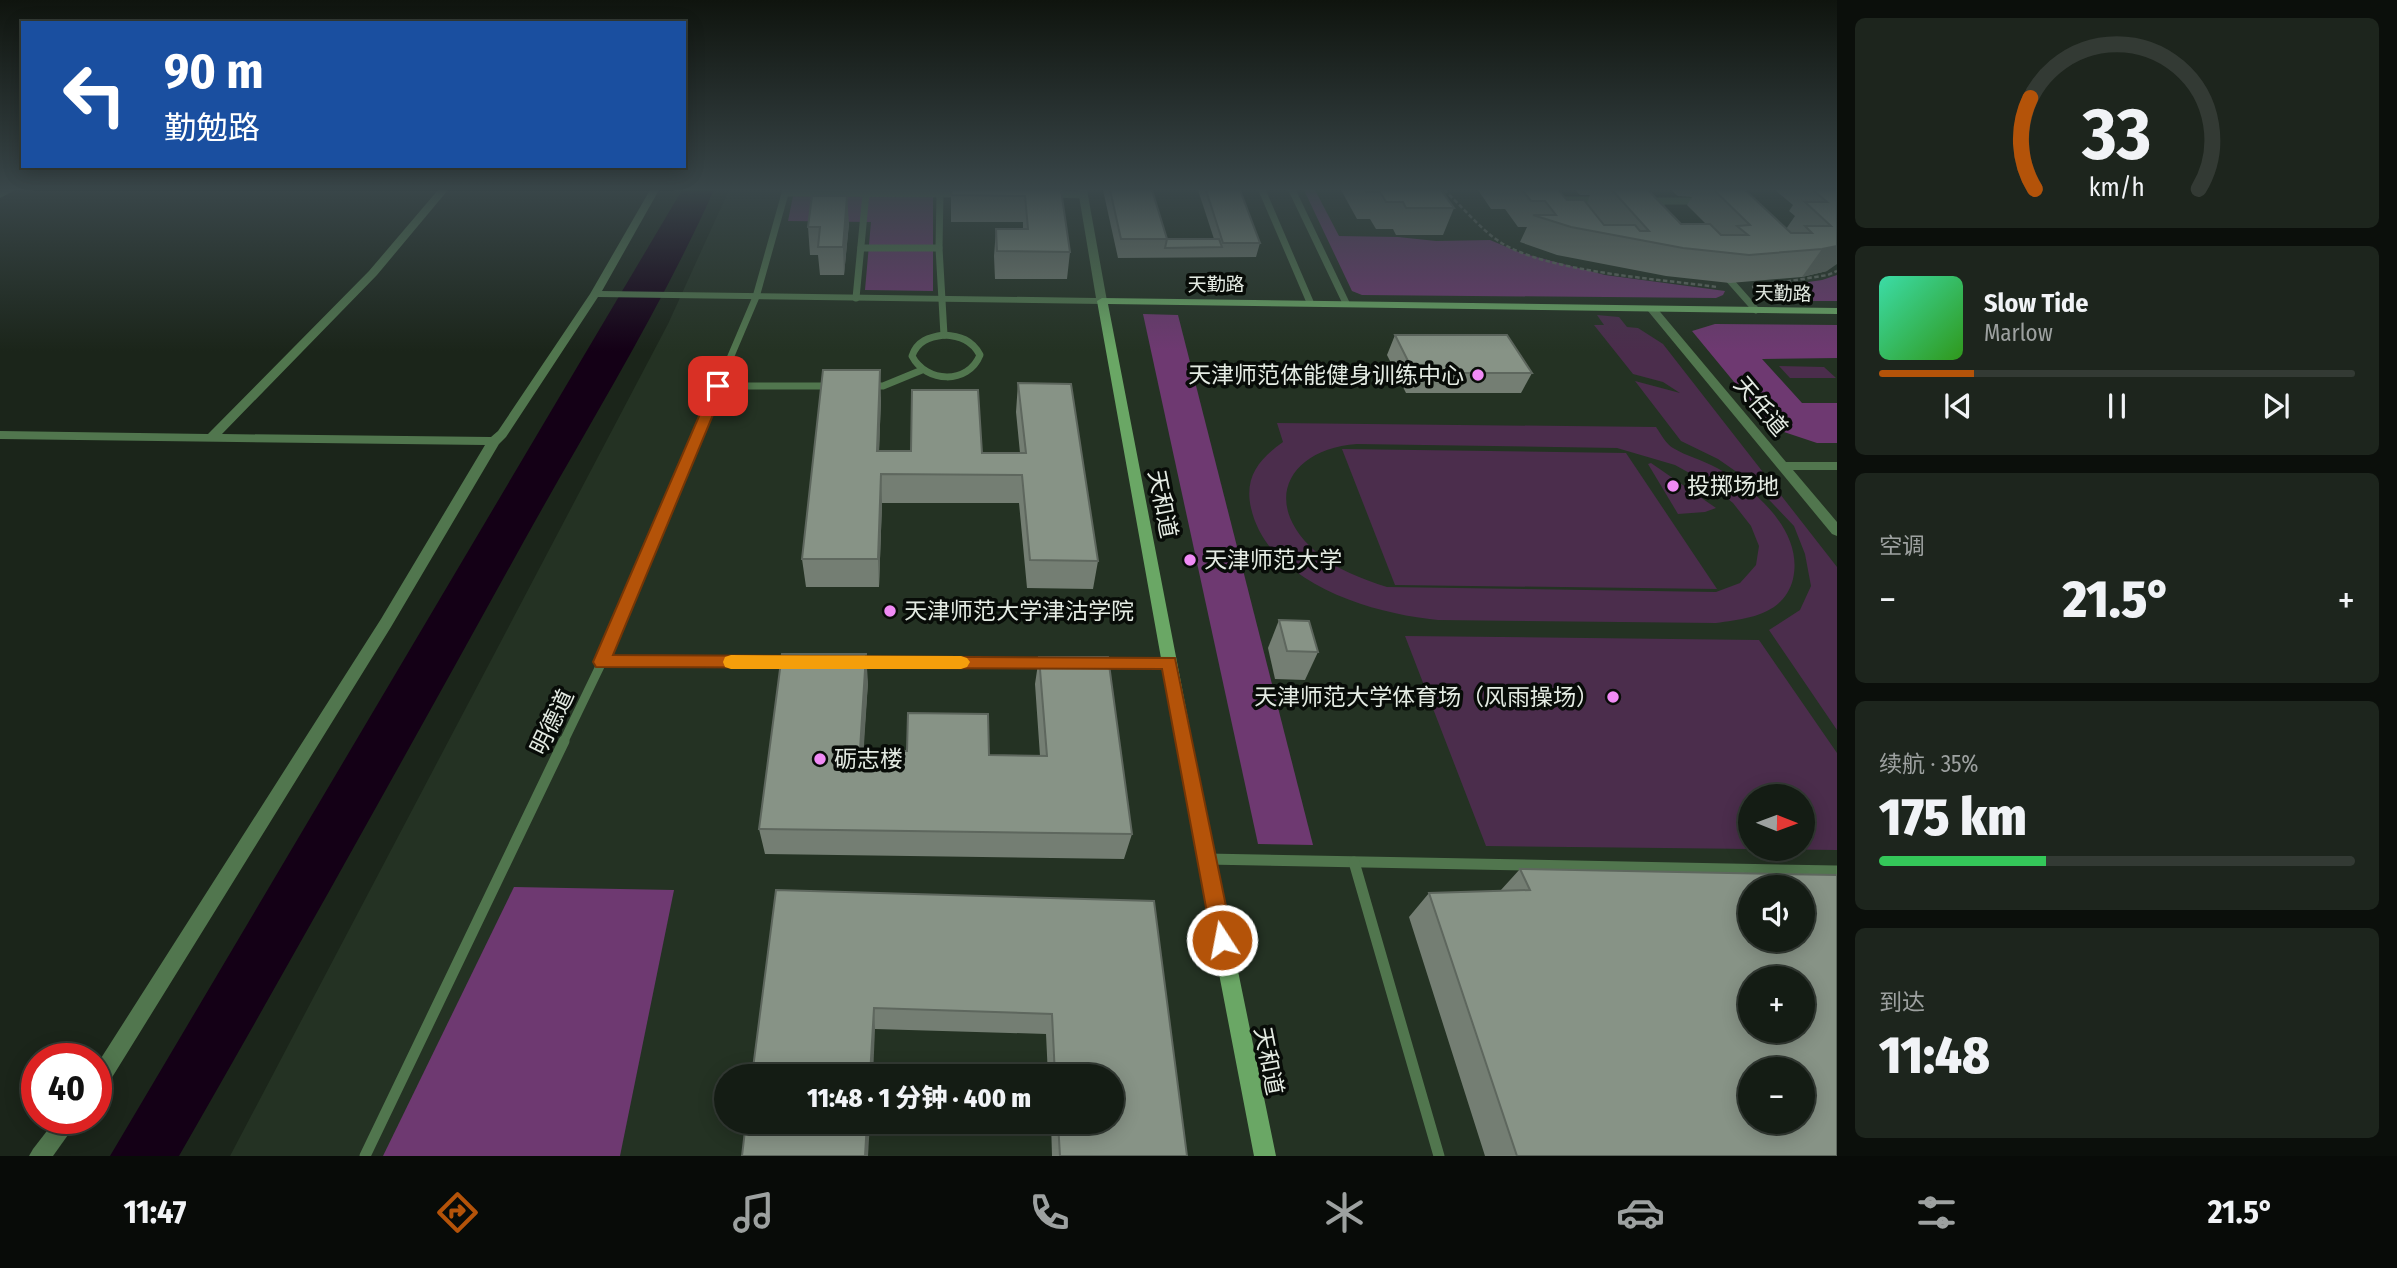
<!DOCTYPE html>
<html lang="zh">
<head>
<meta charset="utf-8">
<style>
  :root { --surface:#141c14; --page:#1d251d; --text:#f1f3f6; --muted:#9da1a0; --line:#333a34; --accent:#b45309 }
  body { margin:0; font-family:"Fira Sans Condensed","Noto Sans SC",sans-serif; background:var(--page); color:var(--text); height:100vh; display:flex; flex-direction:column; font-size:26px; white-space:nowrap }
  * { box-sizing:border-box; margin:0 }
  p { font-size:23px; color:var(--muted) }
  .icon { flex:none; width:38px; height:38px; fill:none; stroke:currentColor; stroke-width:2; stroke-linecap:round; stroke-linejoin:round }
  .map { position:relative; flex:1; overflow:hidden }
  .drawer { display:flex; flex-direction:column; gap:18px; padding:18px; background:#0b0f0b; width:560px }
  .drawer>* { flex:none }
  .guide { position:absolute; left:21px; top:21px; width:665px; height:147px; border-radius:0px; box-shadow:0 4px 18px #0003,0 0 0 2px var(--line); background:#1a4fa0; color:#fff; overflow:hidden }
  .needle { width:46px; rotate:91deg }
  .tools { position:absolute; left:1738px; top:784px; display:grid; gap:14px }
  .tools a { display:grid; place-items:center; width:77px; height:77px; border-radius:50%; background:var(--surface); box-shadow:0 4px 18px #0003,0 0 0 2px var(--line); font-size:35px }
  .speed { position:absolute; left:21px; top:1043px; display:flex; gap:14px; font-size:35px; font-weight:700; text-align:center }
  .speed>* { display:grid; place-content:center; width:91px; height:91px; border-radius:50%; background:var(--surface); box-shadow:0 4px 18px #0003,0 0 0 2px var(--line); line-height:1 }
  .speed .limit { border:10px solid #d22; background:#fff; color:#111 }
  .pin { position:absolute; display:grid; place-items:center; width:60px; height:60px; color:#fff; margin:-30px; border-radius:14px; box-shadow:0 4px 10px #0006 }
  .me { position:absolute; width:77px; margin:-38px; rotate:349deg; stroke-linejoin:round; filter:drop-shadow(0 0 5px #0008) }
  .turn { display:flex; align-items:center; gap:24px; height:147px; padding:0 28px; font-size:32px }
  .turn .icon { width:91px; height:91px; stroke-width:2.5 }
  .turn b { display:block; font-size:49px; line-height:60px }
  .big { font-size:52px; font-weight:800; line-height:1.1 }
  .drawer .tile { flex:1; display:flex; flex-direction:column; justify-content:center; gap:10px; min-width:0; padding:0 24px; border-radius:10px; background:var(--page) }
  .drawer .dial { align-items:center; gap:0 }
  .dial svg { height:182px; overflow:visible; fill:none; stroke:var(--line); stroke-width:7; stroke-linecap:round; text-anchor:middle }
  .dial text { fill:var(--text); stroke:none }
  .song { display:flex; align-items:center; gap:21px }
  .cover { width:84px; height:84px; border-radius:10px; background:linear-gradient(135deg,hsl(160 70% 55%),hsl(110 70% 35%)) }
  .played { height:7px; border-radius:4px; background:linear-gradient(90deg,var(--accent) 20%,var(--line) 20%) }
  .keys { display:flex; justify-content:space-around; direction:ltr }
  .heat { display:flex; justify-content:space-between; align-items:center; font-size:38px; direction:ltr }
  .charge { height:10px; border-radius:5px; background:linear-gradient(90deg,#34c759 35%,var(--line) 0) }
  .trip { position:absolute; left:714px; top:1064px; width:410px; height:70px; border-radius:35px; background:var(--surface); box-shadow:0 4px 18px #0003,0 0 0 2px var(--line); font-weight:800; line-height:70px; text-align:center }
  .menu { display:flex; height:112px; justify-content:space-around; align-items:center; background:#080b08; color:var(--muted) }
  .menu .icon { width:49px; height:49px }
  .menu .on { color:var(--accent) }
  .menu b { font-size:32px; color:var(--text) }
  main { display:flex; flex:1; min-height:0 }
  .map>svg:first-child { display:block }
  .built { fill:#243223; fill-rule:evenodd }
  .green { fill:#4b2d4c; fill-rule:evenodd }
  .forest { fill:#6e3971 }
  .water { fill:#140016 }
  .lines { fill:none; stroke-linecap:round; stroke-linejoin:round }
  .path { stroke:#626b61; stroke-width:2.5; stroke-dasharray:4.5 2.5; stroke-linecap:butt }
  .lane-far2 { stroke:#51764e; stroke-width:7 }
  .lane-far1 { stroke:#51764e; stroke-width:9 }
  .lane { stroke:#51764e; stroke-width:11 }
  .street { fill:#51764e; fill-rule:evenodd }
  .secondary { fill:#6aa765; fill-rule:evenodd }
  .wall { fill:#747e73 }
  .shaded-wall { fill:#5e675e }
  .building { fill:#879386; stroke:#5e675e; stroke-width:2; fill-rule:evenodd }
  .route { fill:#b45309; stroke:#753606; stroke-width:2 }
  .slow { fill:#f59e0b }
  .poi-dot { fill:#f08bf5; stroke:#080c08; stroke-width:2.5 }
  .labels { text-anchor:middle; stroke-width:7; stroke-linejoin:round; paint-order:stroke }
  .far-street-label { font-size:19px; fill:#e4ebe3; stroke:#080c08 }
  .poi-label { font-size:23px; fill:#e4ebe3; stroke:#080c08; text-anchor:start }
  .street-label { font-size:23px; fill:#e4ebe3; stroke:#080c08 }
</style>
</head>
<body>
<main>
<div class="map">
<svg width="1837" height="1156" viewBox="0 0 1837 1156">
  <rect width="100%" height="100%" fill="#1b251a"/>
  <path class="built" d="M729 190H1837V1156H230L668 324ZM1750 796H1802V849H1750ZM1750 887H1802V940H1750ZM1750 978H1802V1031H1750ZM1750 1069H1802V1122H1750ZM726 1076H1111V1122H726Z"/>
  <g class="green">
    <polygon points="1597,315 1619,317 1627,327 1638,328 1663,344 1837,567 1837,730 1769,630 1800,610 1811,586 1805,554 1794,526 1754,484 1718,459 1681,441 1635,381 1680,393 1663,382 1633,374 1594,325 1604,325"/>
    <polygon points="1779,366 1824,367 1836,378 1790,378"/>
    <path d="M1277 423 1656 427C1661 434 1666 444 1673 448 1686 456 1703 460 1717 468 1754 488 1804 531 1793 579 1784 615 1747 619 1716 623L1438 620C1372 614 1268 583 1251 508 1244 477 1259 459 1283 442ZM1357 444 1617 448 1675 465 1711 485 1733 503 1751 526 1759 546 1756 565 1749 573 1740 583 1716 592 1387 587C1362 579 1335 569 1315 551 1260 502 1289 449 1357 444Z"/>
    <polygon points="1342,449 1626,453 1717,589 1395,585"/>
    <polygon points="1651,463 1716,508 1705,512 1678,514 1648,464"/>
    <path d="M1405 636 1759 640 1837 753V850L1486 846ZM1750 796H1802V849H1750Z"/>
  </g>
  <g class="forest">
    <polygon points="1304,190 1315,190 1339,236 1398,237 1436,241 1490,240 1521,253 1605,275 1725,291 1723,295 1716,298 1362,295 1352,291"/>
    <polygon points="793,196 933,197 933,291 865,290 871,222 788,221"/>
    <polygon points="1837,275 1837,301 1774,301 1756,294 1755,290 1822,280"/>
    <polygon points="1143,314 1178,315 1313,845 1258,844"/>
    <polygon points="1715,324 1837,325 1837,358 1762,359 1802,403 1837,403 1837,443 1817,443 1772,428 1692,331"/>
    <polygon points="514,887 674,890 620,1156 383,1156"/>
  </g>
  <path class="water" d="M682 190H714C660 310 588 426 524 541 410 747 296 952 179 1156H110Z"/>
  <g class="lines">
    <g class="path">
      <path d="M1444 190C1462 206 1480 229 1500 242 1546 272 1660 279 1717 287"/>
      <polyline points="1752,287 1828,275 1837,271"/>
    </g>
    <g class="lane-far2">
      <polyline points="1262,190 1310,302"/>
      <polyline points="1292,190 1346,303"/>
      <polyline points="1554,190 1562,200 1598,200"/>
      <polyline points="786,193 963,194"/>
      <polyline points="940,194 939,248 944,335"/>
      <polyline points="1050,194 1083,195"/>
      <polyline points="1661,205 1656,201 1699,201"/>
      <polyline points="861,248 939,248"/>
      <polyline points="1725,275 1756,310"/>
      <polyline points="856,298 866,193"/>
      <path d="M944 335C960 336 972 340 980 355 968 385 926 383 912 356 917 341 929 337 944 335Z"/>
      <polyline points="718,386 832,386"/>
      <polyline points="871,386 883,386 922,370"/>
      <polyline points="700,429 756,297 786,190"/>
    </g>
    <g class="lane-far1">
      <polyline points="602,662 792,662"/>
      <polyline points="855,662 1048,662"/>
      <polyline points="1097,662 1169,662"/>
      <polyline points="563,743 602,662 701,427"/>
    </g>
    <g class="lane">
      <polyline points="1206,859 1837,871"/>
      <polyline points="1354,862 1439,1156"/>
      <polyline points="365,1156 564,741"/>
    </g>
    <g class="street">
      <polygon points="4,190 15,190 0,198 0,191"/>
      <polygon points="438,190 448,190 377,275 222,434 491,437 498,431 590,294 650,190 659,190 602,291 1096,298 1078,190 1087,190 1107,301 1102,304 598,297 506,437 499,444 391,627 103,1092 96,1095 96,1066 381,619 485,445 0,439 0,431 208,434 369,271"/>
      <polygon points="1652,306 1656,307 1786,462 1837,462 1837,470 1793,470 1837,522 1837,536 1832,534 1648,311 1648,307"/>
      <polygon points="57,1118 80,1118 53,1156 29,1156 33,1149"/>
    </g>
    <polygon class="secondary" points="1102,298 1837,308 1837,314 1108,304 1215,859 1276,1156 1254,1156 1197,859 1097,301"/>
  </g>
  <g class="wall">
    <polygon points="951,190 1061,190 1070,252 1067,279 995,279 994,256 996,229 1023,229 1023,222 951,222"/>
    <polygon points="1103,190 1152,190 1167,239 1214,239 1198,190 1240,190 1260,243 1256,257 1118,258"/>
    <polygon points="1341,190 1441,190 1454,208 1443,235 1396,235 1393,229 1376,229 1370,219 1357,219"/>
    <polygon points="1478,190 1558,190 1567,200 1587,203 1590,195 1580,195 1575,190 1648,190 1681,224 1706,224 1687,205 1692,197 1678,196 1671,190 1745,190 1786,229 1795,216 1789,211 1793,205 1775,190 1837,190 1827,271 1802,277 1730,283 1666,276 1557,255 1520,242 1527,227 1518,227 1505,209 1491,209"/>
    <polygon points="849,223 844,275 820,275 818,255 810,255 808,227"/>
    <polygon points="1395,335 1532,373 1521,393 1406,393 1387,355"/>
    <polygon points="1018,383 1098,561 1093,589 1027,588 1019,503 882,503 879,587 806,587 802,559 881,398 879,451 1020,453 1016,412"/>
    <polygon points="1279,620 1318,652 1305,680 1275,679 1268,648"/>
    <polygon points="1039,657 1132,834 1124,859 765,854 759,829 868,682 863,750 989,755 1040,756 1035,684"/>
    <polygon points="1520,869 1837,1156 1485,1156 1409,917 1429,893 1500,891"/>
    <polygon points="776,890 1154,901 1187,1156 1052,1156 1051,1122 1111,1122 1111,1076 1048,1076 1046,1034 875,1029"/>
  </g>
  <g class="shaded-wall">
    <polygon points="847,196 849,223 844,275 843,247"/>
    <polygon points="1837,246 1837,264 1827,271 1802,277 1822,249"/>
    <polygon points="880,370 881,398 878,479 877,451"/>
    <polygon points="881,474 882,503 879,587 878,559"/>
    <polygon points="866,654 868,682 862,777 860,750"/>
    <polygon points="874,1008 875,1029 873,1076 870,1076"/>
    <polygon points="867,1122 870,1122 868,1156 865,1156"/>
  </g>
  <g class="building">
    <polygon points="952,190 1061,190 1070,252 997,251 996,229 1028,229 1025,196 951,195"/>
    <polygon points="1110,190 1152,190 1167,239 1121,239"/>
    <polygon points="1206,190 1240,190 1260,243 1223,243"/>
    <polygon points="1365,190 1441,190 1454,208 1406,208 1403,202 1386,202 1380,192 1366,192"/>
    <polygon points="1522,190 1558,190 1567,200 1584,200 1604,225 1635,225 1640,231 1649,231 1612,190 1648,190 1681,224 1710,224 1721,235 1748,235 1737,226 1750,225 1714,190 1745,190 1791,233 1812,233 1805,226 1831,226 1805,202 1827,202 1813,190 1837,190 1837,246 1822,249 1749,255 1683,248 1571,227 1533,215 1556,215 1545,201 1531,201"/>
    <polygon points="812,196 847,196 843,247 818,247 820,227 808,227"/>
    <polygon points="1167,239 1219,239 1222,247 1165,248"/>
    <polygon points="1395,335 1507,335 1532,373 1414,373"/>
    <polygon points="823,370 880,370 877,451 911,451 912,390 978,390 982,453 1026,453 1018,383 1071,384 1098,561 1030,560 1022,475 881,474 878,559 802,559"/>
    <polygon points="1279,620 1309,621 1318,652 1287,651"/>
    <polygon points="782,654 866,654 860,750 907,751 908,713 988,714 989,755 1047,756 1039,657 1108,657 1132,834 759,829"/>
    <path d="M1520 869 1837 875V1156H1517L1429 893 1530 890ZM1750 887H1802V940H1750ZM1750 978H1802V1031H1750ZM1750 1069H1802V1122H1750Z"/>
    <polygon points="776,890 1154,901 1187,1156 1060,1156 1058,1122 1111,1122 1111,1076 1055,1076 1052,1014 874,1008 870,1076 752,1076"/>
    <polygon points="746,1122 867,1122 865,1156 742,1156"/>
  </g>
  <linearGradient id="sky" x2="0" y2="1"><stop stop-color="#0f140e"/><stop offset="0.54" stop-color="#394649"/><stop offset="1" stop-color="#394649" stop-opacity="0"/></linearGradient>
  <rect width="1837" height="351" fill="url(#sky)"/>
  <polygon class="route" points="718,382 725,386 613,655 1175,658 1233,940 1229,947 1222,950 1215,947 1212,940 1162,669 596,667 593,662 712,386"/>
  <polygon class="slow" points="731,655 961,656 967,658 970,662 967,667 961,669 731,669 725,667 723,662 725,657"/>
  <g class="poi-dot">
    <circle cx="1478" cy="375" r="7"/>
    <circle cx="1673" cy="486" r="7"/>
    <circle cx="1190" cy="560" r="7"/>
    <circle cx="890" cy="611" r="7"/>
    <circle cx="1613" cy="697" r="7"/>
    <circle cx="820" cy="759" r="7"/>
  </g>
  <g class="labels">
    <g class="far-street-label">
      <text x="1216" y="291">天勤路</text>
      <text transform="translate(1783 293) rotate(1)" y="7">天勤路</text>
    </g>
    <g class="poi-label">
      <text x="1464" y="383" text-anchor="end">天津师范体能健身训练中心</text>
      <text x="1687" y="494">投掷场地</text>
      <text x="1204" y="568">天津师范大学</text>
      <text x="904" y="619">天津师范大学津沽学院</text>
      <text x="1599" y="705" text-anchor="end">天津师范大学体育场（风雨操场）</text>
      <text x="834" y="767">砺志楼</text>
    </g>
    <g class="street-label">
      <text transform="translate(1761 406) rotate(50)" y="8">天任道</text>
      <text transform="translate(1163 504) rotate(79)" y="8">天和道</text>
      <text transform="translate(552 722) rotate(-64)" y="8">明德道</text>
      <text transform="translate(1269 1061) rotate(79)" y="8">天和道</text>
    </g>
  </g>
</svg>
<div class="tools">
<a><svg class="needle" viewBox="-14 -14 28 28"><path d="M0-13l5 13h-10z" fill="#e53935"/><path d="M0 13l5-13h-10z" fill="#9da1a0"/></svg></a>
<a><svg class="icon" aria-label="sound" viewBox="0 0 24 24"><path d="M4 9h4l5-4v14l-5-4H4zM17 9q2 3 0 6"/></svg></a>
<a>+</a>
<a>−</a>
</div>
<div class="speed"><div class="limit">40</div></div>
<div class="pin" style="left:718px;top:386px;background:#d93025"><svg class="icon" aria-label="arrive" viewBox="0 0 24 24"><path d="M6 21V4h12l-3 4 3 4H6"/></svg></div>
<svg class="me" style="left:1222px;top:940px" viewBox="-20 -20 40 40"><circle r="17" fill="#b45309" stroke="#fff" stroke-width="3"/><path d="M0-11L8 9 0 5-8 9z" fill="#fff"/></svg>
<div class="trip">11:48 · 1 分钟 · 400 m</div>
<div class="guide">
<div class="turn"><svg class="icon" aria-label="left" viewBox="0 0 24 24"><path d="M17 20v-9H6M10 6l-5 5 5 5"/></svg><div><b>90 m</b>勤勉路</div></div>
</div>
</div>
<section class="drawer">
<div class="tile dial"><svg viewBox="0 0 100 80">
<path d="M14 69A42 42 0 1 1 86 69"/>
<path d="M14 69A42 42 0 0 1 12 29" stroke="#b45309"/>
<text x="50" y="56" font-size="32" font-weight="700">33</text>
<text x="50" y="72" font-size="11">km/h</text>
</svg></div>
<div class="tile">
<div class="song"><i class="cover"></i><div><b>Slow Tide</b><p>Marlow</p></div></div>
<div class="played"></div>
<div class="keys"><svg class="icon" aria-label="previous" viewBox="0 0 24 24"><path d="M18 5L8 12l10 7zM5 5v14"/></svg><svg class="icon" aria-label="pause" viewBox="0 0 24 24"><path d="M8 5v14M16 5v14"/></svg><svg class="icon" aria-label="next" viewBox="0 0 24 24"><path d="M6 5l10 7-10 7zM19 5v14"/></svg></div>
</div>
<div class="tile"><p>空调</p>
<div class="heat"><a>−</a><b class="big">21.5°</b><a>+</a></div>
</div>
<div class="tile"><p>续航 · 35%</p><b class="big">175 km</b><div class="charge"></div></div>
<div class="tile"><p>到达</p><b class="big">11:48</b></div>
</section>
</main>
<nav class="menu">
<b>11:47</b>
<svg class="icon on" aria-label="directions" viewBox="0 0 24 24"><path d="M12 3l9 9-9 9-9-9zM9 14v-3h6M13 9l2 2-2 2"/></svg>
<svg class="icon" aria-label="music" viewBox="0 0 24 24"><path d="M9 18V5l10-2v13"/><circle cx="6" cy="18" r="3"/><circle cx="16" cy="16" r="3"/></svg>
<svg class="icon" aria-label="phone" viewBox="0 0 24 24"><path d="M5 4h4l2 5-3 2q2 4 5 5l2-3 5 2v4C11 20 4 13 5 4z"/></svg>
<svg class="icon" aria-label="climate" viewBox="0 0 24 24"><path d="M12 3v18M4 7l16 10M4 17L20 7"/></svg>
<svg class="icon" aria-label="car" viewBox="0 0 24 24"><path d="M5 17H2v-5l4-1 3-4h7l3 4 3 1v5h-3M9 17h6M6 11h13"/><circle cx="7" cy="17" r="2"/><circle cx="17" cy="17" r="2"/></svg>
<svg class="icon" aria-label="filters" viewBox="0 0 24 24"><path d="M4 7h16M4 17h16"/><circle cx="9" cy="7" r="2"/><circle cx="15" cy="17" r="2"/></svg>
<b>21.5°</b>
</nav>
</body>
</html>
